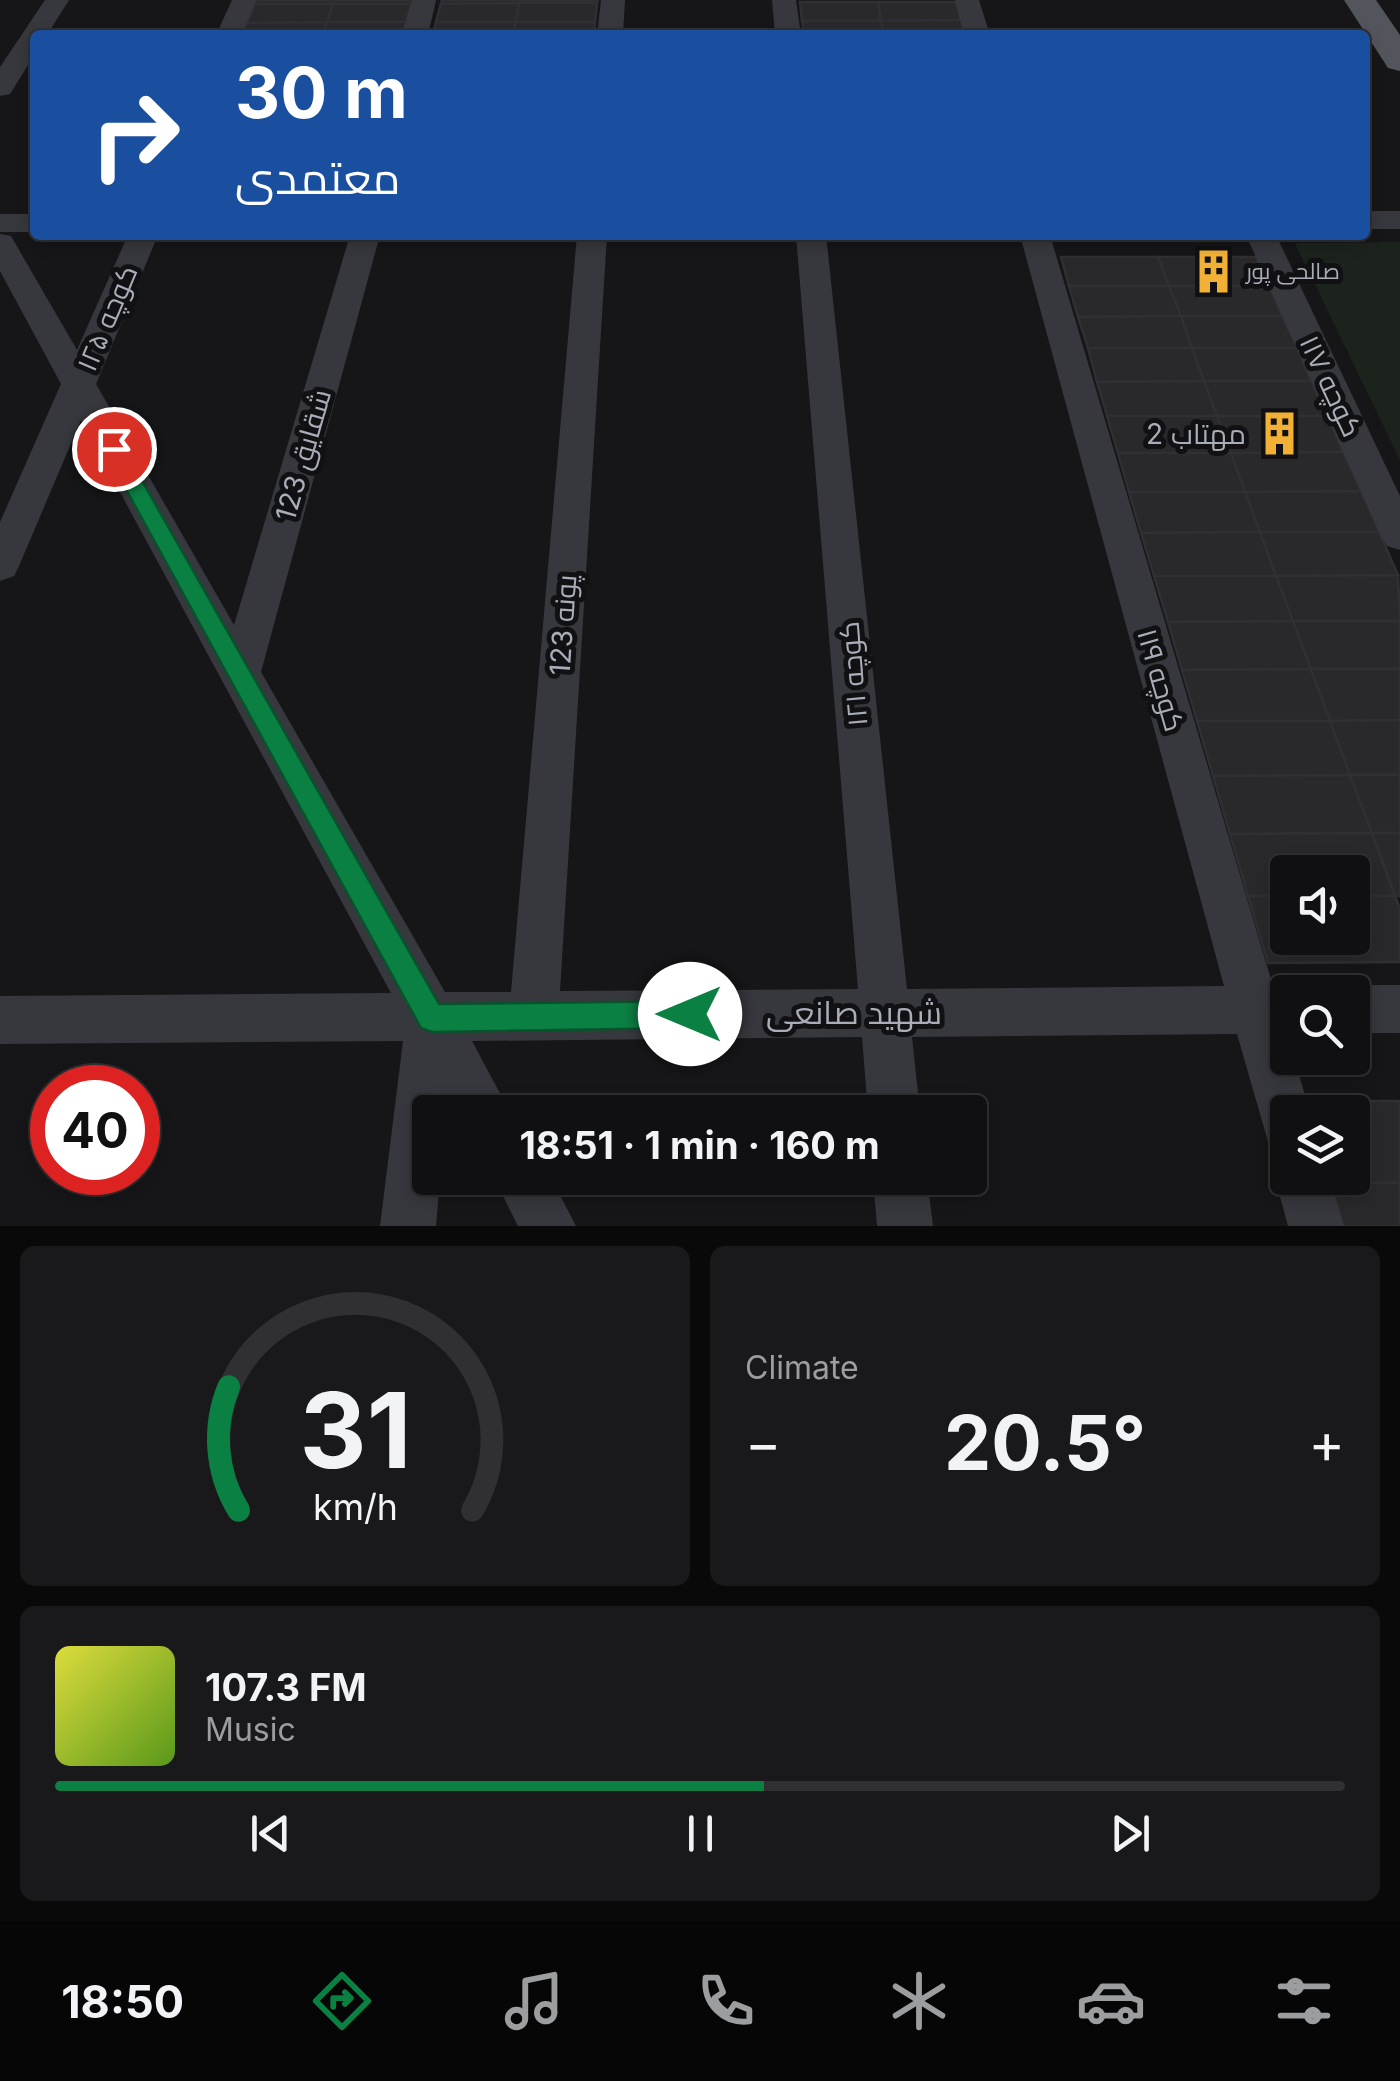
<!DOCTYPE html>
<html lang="en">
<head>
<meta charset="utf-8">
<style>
  :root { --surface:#101012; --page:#19191b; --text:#f1f3f6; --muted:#9c9d9f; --line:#303032; --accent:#0b8043 }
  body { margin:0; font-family:Inter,Cairo,sans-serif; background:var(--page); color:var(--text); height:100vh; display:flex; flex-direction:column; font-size:38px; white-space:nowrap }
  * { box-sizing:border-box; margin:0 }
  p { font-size:32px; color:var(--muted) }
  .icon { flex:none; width:55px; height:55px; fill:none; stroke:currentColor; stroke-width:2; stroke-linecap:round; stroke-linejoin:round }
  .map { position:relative; height:1226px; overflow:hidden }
  .drawer { display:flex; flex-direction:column; gap:20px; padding:20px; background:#09090a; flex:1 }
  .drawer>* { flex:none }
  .top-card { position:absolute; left:30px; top:30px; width:1340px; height:210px; border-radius:10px; box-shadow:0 5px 15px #0003,0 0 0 2px var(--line); background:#1a4fa0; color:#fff; overflow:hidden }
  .buttons { position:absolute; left:1270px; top:855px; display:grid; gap:20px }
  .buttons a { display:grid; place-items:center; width:100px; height:100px; border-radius:10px; background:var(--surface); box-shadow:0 5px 15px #0003,0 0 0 2px var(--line); font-size:50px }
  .speed { position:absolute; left:30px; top:1065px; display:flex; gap:20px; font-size:50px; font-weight:700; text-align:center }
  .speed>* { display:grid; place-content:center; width:130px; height:130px; border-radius:50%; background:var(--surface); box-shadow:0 5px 15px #0003,0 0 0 2px var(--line); line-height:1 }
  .speed .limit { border:15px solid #d22; background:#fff; color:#111 }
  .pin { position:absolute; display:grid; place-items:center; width:85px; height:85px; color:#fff; margin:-42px; border:5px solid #fff; border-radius:50%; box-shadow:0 2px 10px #0007 }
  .me { position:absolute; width:110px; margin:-55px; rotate:270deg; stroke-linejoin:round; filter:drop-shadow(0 0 8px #0008) }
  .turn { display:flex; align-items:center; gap:35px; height:210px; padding:0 40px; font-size:45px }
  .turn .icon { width:130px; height:130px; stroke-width:2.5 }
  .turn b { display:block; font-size:70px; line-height:85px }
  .big { font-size:75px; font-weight:700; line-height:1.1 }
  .drawer .tile { flex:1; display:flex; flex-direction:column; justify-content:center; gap:15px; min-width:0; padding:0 35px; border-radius:15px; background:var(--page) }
  .drawer .dial { align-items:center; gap:0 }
  .dial svg { height:260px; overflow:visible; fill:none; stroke:var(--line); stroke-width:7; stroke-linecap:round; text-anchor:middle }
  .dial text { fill:var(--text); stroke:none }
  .song { display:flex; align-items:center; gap:30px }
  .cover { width:120px; height:120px; border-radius:15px; background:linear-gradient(135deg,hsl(60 70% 55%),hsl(90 70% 35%)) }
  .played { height:10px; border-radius:5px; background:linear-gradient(90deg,var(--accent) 55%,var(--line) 55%) }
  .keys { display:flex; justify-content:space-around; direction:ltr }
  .heat { display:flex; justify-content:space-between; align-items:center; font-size:55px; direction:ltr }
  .drawer .tiles { flex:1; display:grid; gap:20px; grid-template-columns:1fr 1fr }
  .tile:last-child { grid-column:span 2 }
  .trip { position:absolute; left:412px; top:1095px; width:575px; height:100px; border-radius:10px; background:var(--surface); box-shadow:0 5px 15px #0003,0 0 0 2px var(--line); font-weight:700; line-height:100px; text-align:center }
  .menu { display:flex; height:160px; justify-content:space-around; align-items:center; background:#060607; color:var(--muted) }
  .menu .icon { width:70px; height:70px }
  .menu .on { color:var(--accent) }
  .menu b { font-size:45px; color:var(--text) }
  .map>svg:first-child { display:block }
  .green { fill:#1c231d }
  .building { fill:#29292c; stroke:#303034; stroke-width:2.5 }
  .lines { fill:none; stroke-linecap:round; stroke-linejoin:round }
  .minor { fill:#37383d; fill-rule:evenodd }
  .major { fill:#53555c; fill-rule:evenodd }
  .route { fill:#0b8043; stroke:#07532c; stroke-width:2.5 }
  .labels { text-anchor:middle; stroke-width:10; stroke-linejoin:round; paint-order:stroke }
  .far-poi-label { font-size:22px; fill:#a8adb8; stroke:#111113; text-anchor:start }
  .street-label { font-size:28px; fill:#a8adb8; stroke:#111113 }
  .poi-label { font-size:28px; fill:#a8adb8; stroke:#111113; text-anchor:end }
  .near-street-label { font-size:32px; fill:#a8adb8; stroke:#111113 }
</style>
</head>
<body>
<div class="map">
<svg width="1400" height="1226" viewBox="0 0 1400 1226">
  <rect width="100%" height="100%" fill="#161618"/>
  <polygon class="green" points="1400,242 1400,460 1295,243"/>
  <g class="building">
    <polygon points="257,0 334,0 333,4 255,4"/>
    <polygon points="334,0 412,0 411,4 333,4"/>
    <polygon points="442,0 520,0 519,3 441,4"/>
    <polygon points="520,0 598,0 597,3 519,3"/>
    <polygon points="800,2 878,2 881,21 802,21"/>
    <polygon points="878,2 956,2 961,20 881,21"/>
    <polygon points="519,3 516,22 436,22 441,4"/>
    <polygon points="519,3 597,3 595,22 516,22"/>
    <polygon points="255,4 333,4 327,22 247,23"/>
    <polygon points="333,4 411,4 406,22 327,22"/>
    <polygon points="961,20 965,35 884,35 881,21"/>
    <polygon points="802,21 881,21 884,35 804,35"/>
    <polygon points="327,22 322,35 242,35 247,23"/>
    <polygon points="327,22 406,22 403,35 322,35"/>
    <polygon points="436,22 516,22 513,35 433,35"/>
    <polygon points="516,22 595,22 594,35 513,35"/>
    <polygon points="1061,257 1158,257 1169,286 1069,286"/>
    <polygon points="1158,257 1256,257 1269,286 1169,286"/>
    <polygon points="1069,286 1169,286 1181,316 1078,317"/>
    <polygon points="1169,286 1269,286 1282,316 1181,316"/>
    <polygon points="1181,316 1192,348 1088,348 1078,317"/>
    <polygon points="1181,316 1282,316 1297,348 1192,348"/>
    <polygon points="1088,348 1192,348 1204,381 1097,382"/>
    <polygon points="1192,348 1297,348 1311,381 1204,381"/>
    <polygon points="1204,381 1217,416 1107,416 1097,382"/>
    <polygon points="1204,381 1311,381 1327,416 1217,416"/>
    <polygon points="1107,416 1217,416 1231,453 1118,453"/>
    <polygon points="1217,416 1327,416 1343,452 1231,453"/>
    <polygon points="1343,452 1361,491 1245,492 1231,453"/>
    <polygon points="1118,453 1231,453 1245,492 1129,492"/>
    <polygon points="1361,491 1379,532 1260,532 1245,492"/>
    <polygon points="1129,492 1245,492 1260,532 1141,533"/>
    <polygon points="1260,532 1276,576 1154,576 1141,533"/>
    <polygon points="1260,532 1379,532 1398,575 1276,576"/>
    <polygon points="1398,575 1400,621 1293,621 1276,576"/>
    <polygon points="1154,576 1276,576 1293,621 1168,622"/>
    <polygon points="1293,621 1311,669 1182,670 1168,622"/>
    <polygon points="1293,621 1400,621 1400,669 1311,669"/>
    <polygon points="1311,669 1330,721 1197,721 1182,670"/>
    <polygon points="1311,669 1400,669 1400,720 1330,721"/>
    <polygon points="1400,720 1400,775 1350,775 1330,721"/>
    <polygon points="1197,721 1330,721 1350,775 1213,776"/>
    <polygon points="1350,775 1372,833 1230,834 1213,776"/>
    <polygon points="1350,775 1400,775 1400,833 1372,833"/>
    <polygon points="1372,833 1395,896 1352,896 1352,872 1288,872 1288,896 1248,896 1230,834"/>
    <polygon points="1372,833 1400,833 1400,896 1395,896"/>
    <polygon points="1248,896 1288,896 1288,938 1352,938 1352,896 1395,896 1400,909 1400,962 1268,963"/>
    <polygon points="1307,1101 1400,1101 1400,1183 1331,1183 1329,1178 1352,1178 1352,1112 1310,1112"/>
    <polygon points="1331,1183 1400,1183 1400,1226 1343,1226"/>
  </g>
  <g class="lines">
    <g class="minor">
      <polygon points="45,0 69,0 47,35 35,35 35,54 10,94 0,96 0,67"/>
      <polygon points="232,0 256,0 242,35 216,35"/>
      <polygon points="412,0 436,0 428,35 402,35"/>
      <polygon points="601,0 625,0 623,35 597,35"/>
      <polygon points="772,0 796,0 801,35 775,35"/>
      <polygon points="955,0 979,0 990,35 964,35"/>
      <rect x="1365" y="211" width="35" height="18"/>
      <rect x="0" y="214" width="35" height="18"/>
      <polygon points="0,234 11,236 15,243 77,350 128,235 158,235 96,384 234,625 350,235 380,235 261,672 445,992 511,992 577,235 607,235 560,991 858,989 796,235 826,235 907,989 1224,986 1020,235 1050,235 1273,986 1288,986 1304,992 1288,992 1288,1058 1294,1058 1310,1112 1288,1112 1288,1152 1269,1145 1237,1034 912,1037 920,1112 868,1112 862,1037 472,1041 510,1112 456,1112 448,1098 447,1112 430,1112 430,1178 440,1178 436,1226 380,1226 403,1041 0,1044 0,996 391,993 81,420 19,566 14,576 0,581 0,522 61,384 0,271"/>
      <polygon points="1246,235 1276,235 1400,496 1400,550 1387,546 1381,536"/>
      <polygon points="1352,985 1400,985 1400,1033 1352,1033 1352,992 1334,992"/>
      <polygon points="1288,1157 1288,1178 1329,1178 1344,1226 1288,1226 1275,1178"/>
      <polygon points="494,1178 551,1178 576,1226 518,1226"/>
      <polygon points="873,1178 927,1178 933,1226 877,1226"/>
    </g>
    <polygon class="major" points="1344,0 1376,0 1400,35 1400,71 1388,68"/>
  </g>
  <polygon class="route" points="114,442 124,449 439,1004 690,1001 700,1005 704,1014 700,1024 690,1028 432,1032 421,1028 104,449"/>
  <defs>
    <symbol id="building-bare" viewBox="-9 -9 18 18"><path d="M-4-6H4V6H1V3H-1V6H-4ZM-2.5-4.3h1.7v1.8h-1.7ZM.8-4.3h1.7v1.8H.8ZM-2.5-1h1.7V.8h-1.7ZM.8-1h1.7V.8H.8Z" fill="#f2b134" stroke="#111113" stroke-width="2.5" paint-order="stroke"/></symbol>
  </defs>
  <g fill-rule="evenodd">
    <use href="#building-bare" x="1182" y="240" width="63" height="63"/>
    <use href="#building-bare" x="1248" y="402" width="63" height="63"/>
  </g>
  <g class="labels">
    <g class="far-poi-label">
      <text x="1246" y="279">صالحی پور</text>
    </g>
    <g class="street-label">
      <text transform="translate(107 318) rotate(-67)" y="10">کوچه ۱۲۵</text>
      <text transform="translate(1331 386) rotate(65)" y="10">کوچه ۱۱۷</text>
      <text transform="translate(303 455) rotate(-74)" y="10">123 شقایق</text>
      <text transform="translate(563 625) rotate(-86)" y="10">123 پونه</text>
      <text transform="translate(853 674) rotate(-95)" y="10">کوچه ۱۲۱</text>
      <text transform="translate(1161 680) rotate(74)" y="10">کوچه ۱۱۹</text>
    </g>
    <g class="poi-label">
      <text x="1246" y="444">مهتاب 2</text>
    </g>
    <g class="near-street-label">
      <text x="854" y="1024">شهید صانعی</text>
    </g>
  </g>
</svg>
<div class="buttons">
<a><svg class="icon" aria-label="sound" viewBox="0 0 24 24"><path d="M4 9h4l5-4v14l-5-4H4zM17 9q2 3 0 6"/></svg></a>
<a><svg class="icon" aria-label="search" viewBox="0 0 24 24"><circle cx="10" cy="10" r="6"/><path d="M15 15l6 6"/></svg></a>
<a><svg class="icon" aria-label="layers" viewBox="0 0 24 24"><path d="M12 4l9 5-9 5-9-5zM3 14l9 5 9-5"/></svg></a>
</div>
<div class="speed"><div class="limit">40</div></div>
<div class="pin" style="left:114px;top:449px;background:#d93025"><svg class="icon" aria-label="arrive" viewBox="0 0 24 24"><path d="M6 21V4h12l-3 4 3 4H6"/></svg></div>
<svg class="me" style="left:690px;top:1014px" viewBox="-20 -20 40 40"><circle r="19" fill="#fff"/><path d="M0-13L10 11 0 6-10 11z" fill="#0b8043"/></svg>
<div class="trip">18:51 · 1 min · 160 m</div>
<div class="top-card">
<div class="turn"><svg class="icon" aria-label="right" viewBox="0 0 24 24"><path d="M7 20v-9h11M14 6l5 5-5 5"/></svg><div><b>30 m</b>معتمدی</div></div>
</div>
</div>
<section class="drawer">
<div class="tiles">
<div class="tile dial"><svg viewBox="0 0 100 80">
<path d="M14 69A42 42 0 1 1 86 69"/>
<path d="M14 69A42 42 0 0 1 11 31" stroke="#0b8043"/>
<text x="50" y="56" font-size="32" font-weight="700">31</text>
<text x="50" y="72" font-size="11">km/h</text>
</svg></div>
<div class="tile"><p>Climate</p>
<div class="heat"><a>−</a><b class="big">20.5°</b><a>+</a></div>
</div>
<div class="tile">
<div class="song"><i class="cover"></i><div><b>107.3 FM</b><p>Music</p></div></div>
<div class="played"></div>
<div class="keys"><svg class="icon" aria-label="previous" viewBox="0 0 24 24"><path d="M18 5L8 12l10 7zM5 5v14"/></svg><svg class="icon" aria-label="pause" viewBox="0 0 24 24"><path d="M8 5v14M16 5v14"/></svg><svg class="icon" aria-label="next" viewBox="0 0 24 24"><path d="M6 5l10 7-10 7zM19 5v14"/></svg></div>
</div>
</div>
</section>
<nav class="menu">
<b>18:50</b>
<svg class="icon on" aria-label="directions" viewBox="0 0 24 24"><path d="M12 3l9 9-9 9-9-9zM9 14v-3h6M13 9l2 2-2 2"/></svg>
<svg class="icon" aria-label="music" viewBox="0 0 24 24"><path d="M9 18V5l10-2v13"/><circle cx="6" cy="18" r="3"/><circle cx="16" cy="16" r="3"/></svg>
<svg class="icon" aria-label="phone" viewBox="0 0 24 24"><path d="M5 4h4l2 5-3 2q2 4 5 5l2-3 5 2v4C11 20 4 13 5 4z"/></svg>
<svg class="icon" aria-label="climate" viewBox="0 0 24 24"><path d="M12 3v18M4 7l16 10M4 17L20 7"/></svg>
<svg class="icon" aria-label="car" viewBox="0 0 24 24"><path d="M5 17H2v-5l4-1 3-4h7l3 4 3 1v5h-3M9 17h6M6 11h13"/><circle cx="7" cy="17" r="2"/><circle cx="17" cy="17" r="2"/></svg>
<svg class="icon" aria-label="filters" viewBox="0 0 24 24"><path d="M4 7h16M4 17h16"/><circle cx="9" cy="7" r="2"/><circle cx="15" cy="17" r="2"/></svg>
</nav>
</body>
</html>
